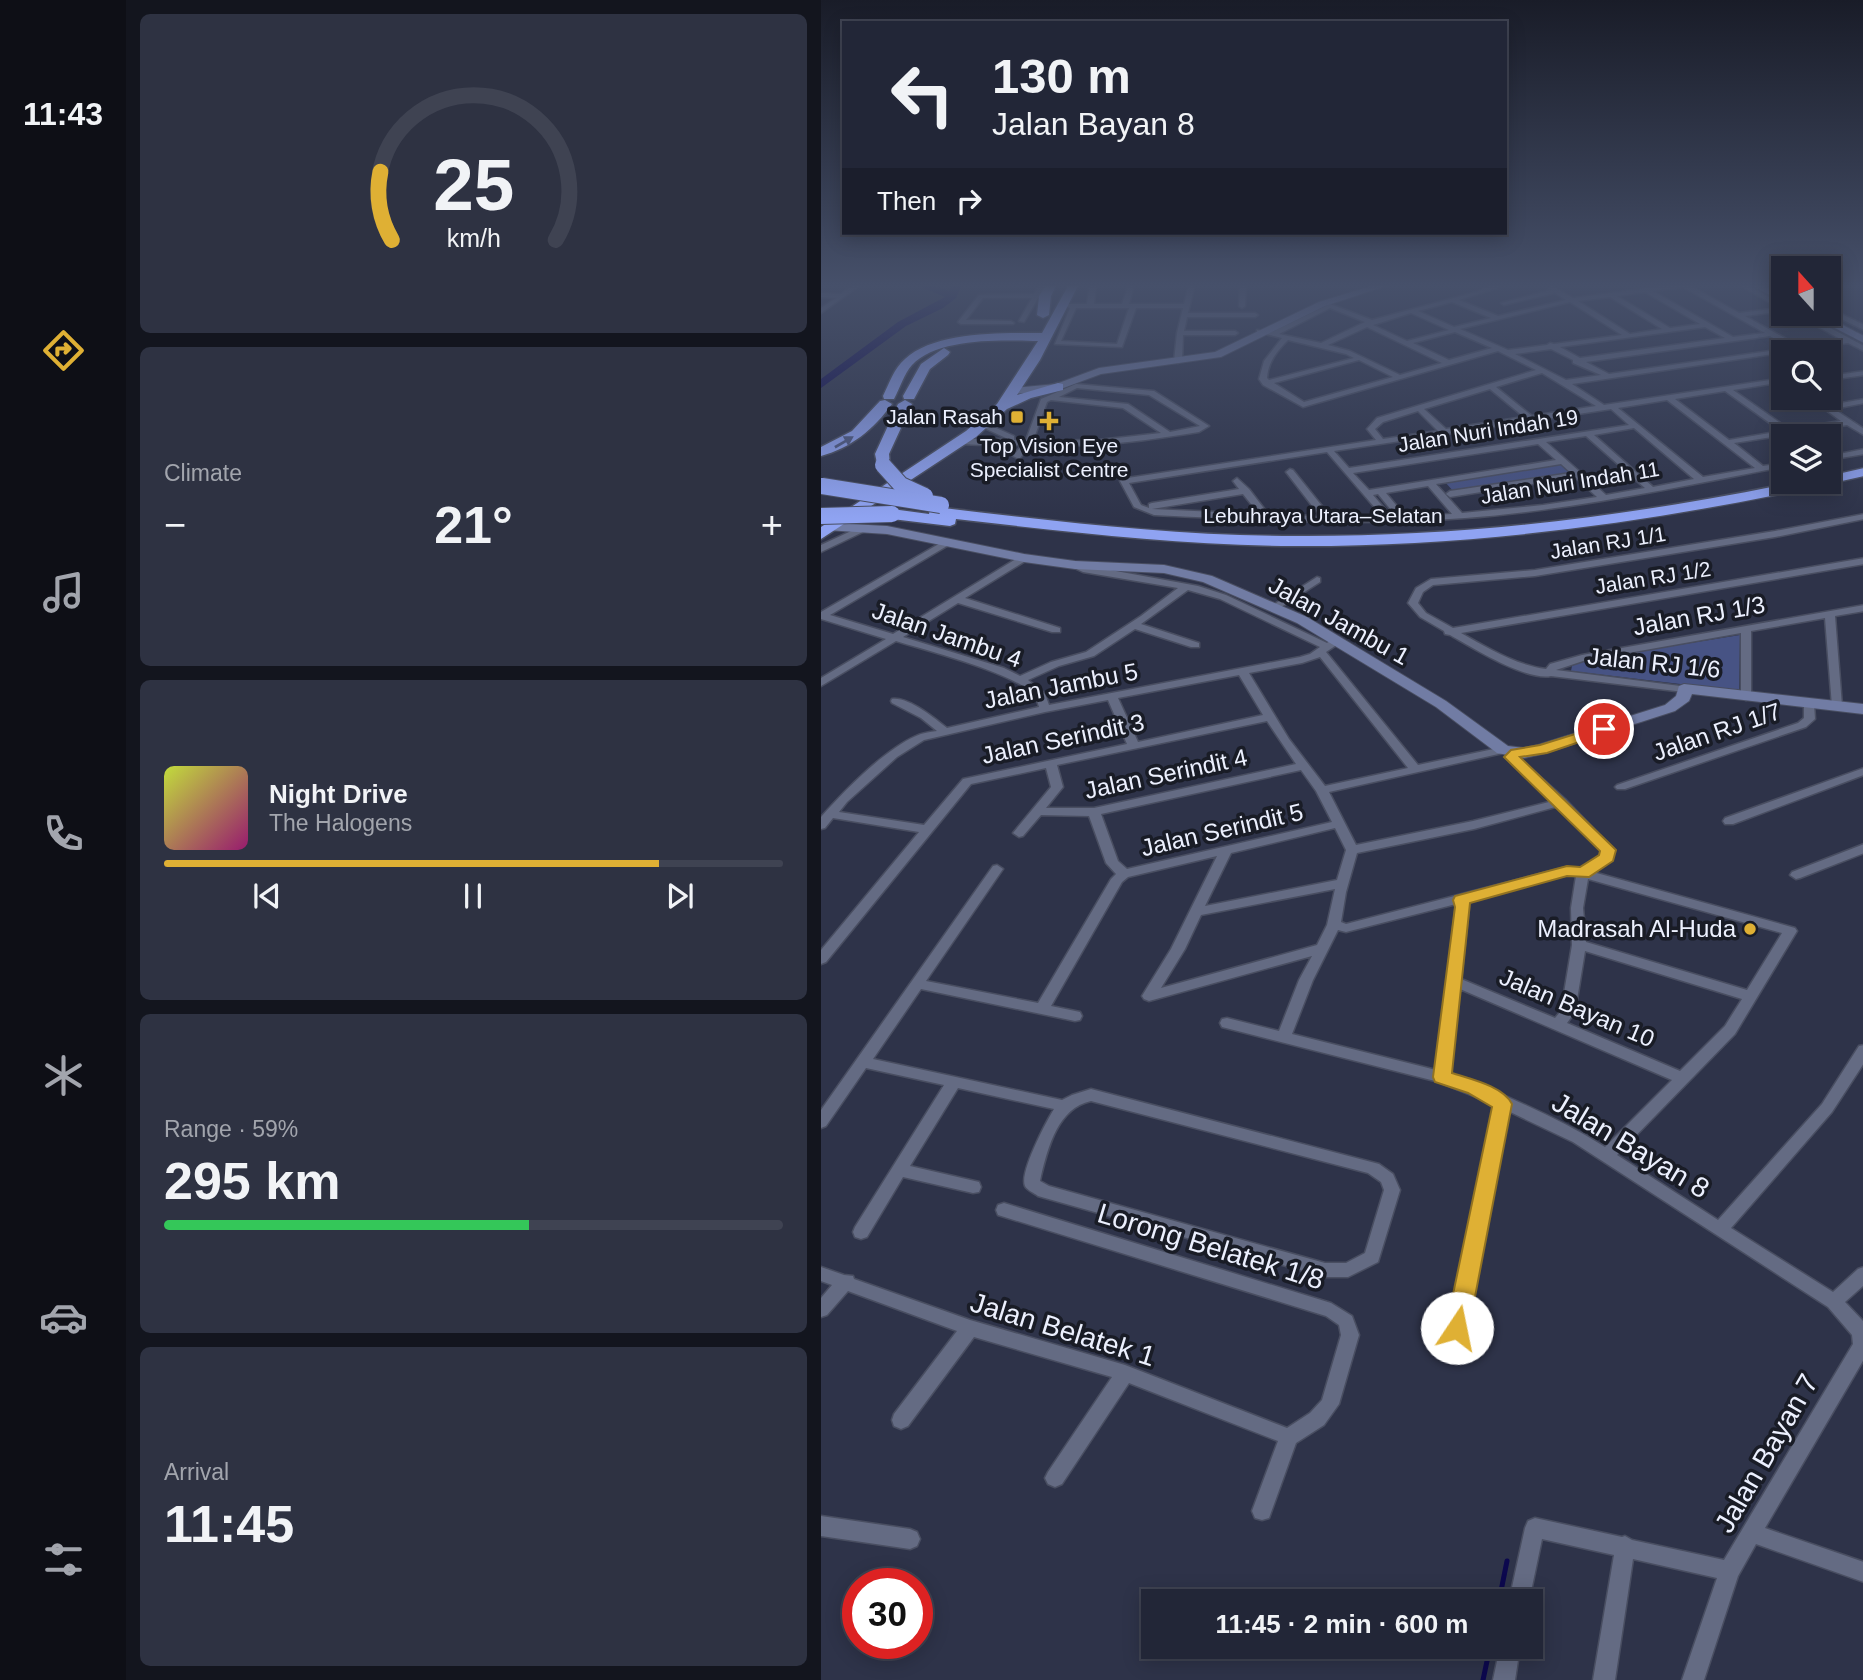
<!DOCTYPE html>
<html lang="en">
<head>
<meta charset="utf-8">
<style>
  :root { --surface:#222637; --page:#2e3242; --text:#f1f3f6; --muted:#a2a5ad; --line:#3f4352; --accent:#dfb034 }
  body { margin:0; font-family:Arial,sans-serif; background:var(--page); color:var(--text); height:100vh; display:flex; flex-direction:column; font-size:26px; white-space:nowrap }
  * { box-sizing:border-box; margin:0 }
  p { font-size:23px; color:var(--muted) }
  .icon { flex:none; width:38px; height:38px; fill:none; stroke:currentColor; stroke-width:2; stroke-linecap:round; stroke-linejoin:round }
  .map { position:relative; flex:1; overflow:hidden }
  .details { display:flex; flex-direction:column; gap:14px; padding:14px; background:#13151e; width:695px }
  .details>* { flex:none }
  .banner { position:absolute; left:21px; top:21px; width:665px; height:214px; border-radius:0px; box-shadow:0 4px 18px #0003,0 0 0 2px var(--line); background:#222637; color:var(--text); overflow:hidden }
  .needle { width:46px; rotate:339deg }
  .tools { position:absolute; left:950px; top:256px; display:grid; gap:14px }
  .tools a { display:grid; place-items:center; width:70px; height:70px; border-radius:0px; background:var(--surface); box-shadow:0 4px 18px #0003,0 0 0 2px var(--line); font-size:35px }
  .speed { position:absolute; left:21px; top:1568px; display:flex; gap:14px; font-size:35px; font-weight:700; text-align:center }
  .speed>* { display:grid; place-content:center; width:91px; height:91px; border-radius:50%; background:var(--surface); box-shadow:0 4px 18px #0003,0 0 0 2px var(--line); line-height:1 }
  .speed .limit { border:10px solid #d22; background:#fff; color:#111 }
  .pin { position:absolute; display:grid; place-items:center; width:60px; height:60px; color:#fff; margin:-30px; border:4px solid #fff; border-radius:50%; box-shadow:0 2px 7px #0007 }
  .me { position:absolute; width:77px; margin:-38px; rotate:11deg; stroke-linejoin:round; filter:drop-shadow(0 0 5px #0008) }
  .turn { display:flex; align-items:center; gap:24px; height:147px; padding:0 35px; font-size:32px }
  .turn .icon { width:91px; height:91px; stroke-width:2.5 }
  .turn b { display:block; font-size:49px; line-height:60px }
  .then { display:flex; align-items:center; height:66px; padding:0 35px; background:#0003; gap:14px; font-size:26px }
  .big { font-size:52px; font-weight:700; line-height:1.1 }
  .details .card { flex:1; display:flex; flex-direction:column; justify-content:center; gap:10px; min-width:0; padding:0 24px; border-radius:10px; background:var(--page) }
  .details .dial { align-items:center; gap:0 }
  .dial svg { height:182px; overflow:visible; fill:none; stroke:var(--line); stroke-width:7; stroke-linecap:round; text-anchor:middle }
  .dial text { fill:var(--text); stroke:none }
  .song { display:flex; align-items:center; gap:21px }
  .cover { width:84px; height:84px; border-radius:10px; background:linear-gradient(135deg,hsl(70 70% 55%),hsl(320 70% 35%)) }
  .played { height:7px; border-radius:4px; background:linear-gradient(90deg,var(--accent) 80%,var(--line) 80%) }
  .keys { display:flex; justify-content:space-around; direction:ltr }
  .heat { display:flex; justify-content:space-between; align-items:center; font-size:38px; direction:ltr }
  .charge { height:10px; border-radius:5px; background:linear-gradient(90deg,#34c759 59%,var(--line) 0) }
  .trip { position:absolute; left:320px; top:1589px; width:402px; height:70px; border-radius:0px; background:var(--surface); box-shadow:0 4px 18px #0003,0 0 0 2px var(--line); font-weight:700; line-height:70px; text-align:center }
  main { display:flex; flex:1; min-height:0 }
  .tab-bar { display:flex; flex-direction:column; width:126px; justify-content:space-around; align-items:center; background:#0e0f16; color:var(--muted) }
  .tab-bar .icon { width:49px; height:49px }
  .tab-bar .selected { color:var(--accent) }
  .tab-bar b { font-size:32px; color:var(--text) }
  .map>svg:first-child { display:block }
  .green { fill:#475384 }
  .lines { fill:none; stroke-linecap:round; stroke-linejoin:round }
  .stream { stroke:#0c084e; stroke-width:5 }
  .river { fill:#0c084e; fill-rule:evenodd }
  .street-casing { stroke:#494e61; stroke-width:3 }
  .secondary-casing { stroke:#494e61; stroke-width:2 }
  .highway-casing { stroke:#494e61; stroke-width:3 }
  .street { fill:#646b83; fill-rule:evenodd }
  .secondary { fill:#717ca4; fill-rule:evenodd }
  .highway { fill:#8fa3f2; fill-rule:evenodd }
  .highway-bridge-casing { stroke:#494e61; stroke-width:18; stroke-linecap:butt }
  .highway-bridge { stroke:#8fa3f2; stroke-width:16 }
  .oneway { fill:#4e5982 }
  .route { fill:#dfb034; stroke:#917222; stroke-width:2 }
  .poi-dot { fill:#dfb034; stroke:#191c26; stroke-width:2.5 }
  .labels { text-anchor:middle; stroke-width:7; stroke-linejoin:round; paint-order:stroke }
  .far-poi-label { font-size:21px; fill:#ecf0fe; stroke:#191c26; text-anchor:end }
  .far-street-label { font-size:21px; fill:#ecf0fe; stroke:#191c26 }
  .street-label { font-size:24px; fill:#ecf0fe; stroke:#191c26 }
  .poi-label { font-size:24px; fill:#ecf0fe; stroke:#191c26; text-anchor:end }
  .near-street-label { font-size:28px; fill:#ecf0fe; stroke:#191c26 }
</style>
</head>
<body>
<main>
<nav class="tab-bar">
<b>11:43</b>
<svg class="icon selected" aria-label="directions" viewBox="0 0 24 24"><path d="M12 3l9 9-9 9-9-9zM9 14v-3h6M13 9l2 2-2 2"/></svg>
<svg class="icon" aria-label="music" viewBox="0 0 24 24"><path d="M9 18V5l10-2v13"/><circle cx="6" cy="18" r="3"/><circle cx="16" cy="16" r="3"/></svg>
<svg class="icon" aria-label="phone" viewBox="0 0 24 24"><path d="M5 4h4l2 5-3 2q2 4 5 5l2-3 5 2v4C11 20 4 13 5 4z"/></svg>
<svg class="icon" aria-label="climate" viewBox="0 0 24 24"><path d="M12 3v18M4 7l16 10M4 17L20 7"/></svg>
<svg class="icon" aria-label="car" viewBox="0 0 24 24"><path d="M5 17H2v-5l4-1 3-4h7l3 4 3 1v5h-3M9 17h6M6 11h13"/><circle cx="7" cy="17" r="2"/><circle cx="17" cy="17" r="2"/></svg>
<svg class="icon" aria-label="filters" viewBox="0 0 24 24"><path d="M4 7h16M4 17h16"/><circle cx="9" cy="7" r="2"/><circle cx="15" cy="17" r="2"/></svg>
</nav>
<section class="details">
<div class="card dial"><svg viewBox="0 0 100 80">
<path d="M14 69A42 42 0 1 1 86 69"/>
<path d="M14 69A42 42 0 0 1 9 39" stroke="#dfb034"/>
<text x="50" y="56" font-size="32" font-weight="700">25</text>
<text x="50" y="72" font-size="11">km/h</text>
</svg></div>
<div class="card"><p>Climate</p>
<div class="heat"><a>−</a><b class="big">21°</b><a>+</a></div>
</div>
<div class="card">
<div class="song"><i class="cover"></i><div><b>Night Drive</b><p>The Halogens</p></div></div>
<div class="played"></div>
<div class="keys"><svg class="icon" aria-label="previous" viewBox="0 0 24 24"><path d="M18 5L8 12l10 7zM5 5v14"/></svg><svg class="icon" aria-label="pause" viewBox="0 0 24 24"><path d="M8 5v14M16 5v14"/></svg><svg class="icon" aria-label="next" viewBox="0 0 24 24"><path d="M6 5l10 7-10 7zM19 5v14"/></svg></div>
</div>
<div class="card"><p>Range · 59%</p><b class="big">295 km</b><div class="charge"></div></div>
<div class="card"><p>Arrival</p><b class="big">11:45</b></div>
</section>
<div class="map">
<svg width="1043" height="1680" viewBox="0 0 1043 1680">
  <rect width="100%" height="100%" fill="#2e3349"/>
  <g class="green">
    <polygon points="739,464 750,474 633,492 624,482"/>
    <polygon points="919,635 918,691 750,671 751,666 758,661"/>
  </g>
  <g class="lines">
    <g class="stream">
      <polyline points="678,1601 686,1561"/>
      <polyline points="662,1680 669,1647"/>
    </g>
    <polygon class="river" points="93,284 107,284 128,291 131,284 141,284 135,298 122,308 85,326 0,388 0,379 77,322 124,297"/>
    <defs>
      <g id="street">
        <polygon points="34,284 41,284 0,313 0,308 15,298 0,297 0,293 20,294"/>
        <polygon points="219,284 225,284 220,294 227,296 217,298 203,322 198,321 211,298 162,298 145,320 190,321 193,323 192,324 140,324 137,322 158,295 213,294"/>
        <path d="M269 284H275L273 304H301L308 284 313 285 308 304H363L368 284H374L367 313H434L437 315 434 317H366L363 331H414L417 333 414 335H362L361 361 357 363 353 361 356 333 362 308H315L301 347 234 344 249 308 243 306 246 304H266ZM255 308H308L296 344 240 341Z"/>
        <polygon points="419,284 425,284 424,306 421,308 418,306"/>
        <path d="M673 284H679L676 288 638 300 677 316 745 300 734 293 683 305 680 303 730 290 728 288 731 286 752 298 858 284H875L870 286 918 313 958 308 917 284H925L962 305V311L924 316 978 346 1021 340 972 313H981L1043 346V351L1027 343 751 384 783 405 962 378V382L912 390 968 429 1020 421 987 397H996L1008 405 1043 399V403L1013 409 1043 429V435L1026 425 913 443 942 466 962 463V467C857 487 751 510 644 518 540 526 437 520 333 515L313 507 299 481 300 479 555 440 546 429 556 418 715 370 677 351 482 407 442 385 438 379 443 361 461 338 436 332V330L451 332 509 304 551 320 655 292ZM862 287 944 333 912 337 832 291ZM824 292 879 324 849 328 796 296ZM789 297 841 329 809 334 757 301ZM631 302 670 318 633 327 597 311ZM749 302 801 335 733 344 729 343 726 345 687 350 639 329ZM509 308 544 322 500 343 458 334ZM590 313 628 330 586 341 552 325ZM546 327 621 363 579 375 529 351 507 345ZM884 327 904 338 759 358 739 347ZM634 332 671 348 628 360 592 343ZM949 336 970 348 788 374 765 362ZM467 340 525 354 533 358 448 380 446 378C447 362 456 351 467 340ZM730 349 752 360V363L780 375 745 380 694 354ZM538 360 572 377 483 402 453 383ZM721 373 775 406 711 416 675 387ZM669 389 703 417 625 429 603 409ZM904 391 960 431 908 440 854 399ZM846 400 934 468 882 477 797 408ZM790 409 808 425 528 468 513 451ZM597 411 617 431 562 439 554 429 562 422ZM813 428 873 479 832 487 773 435ZM765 436 824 488 785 495 725 442ZM717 444 735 460 548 490 532 473ZM506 452 561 516H509L472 470 469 469 465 472 499 516 448 515 428 489 416 478 412 481 418 489 331 503 328 504V508L320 505 308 483ZM740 464 750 473 629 491 625 494 629 497 754 477 776 497 722 505 641 513 615 484ZM607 486 631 514 584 516 565 493ZM422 494 438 514 331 509ZM557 494 575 516H570L552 495Z"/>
        <polygon points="1008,284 1031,284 1008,288"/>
        <polygon points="962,289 962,293 958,294 955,292"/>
        <polygon points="1008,308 1043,325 1043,330 1008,313"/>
        <polygon points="1043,371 1043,375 1008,380 1008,376"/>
        <path d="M255 384 333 391 388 426 378 432C322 441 266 449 209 445L199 458H196L192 456 201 445C187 444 142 446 134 443L151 439H187L159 426 158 424 162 422 193 436V440H205L220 399ZM256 388 328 395 379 426 349 432 307 404 238 397ZM230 400 302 408 340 433 278 440 212 441 226 402Z"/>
        <polygon points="1043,449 1043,454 1008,460 1008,456"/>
        <path d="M1043 514V519L954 537 714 576 612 585 602 592 597 603 605 613 632 628 1043 558V564L640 633C667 648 694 665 725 669L729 664 761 655 1043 605V611L1014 616 1021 706 1016 709 1011 706 1004 618 930 631V697L925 700 920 697V633L762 661 735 670 867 687 868 689 867 691 863 692 730 676C705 681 652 648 629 635L624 634 623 631 599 617 587 603 595 588 610 579 714 570 954 531Z"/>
        <polygon points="41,526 45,529 44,531 0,552 0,545"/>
        <path d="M123 541 126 542V546L9 615 72 634 200 556H206V560L144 598 239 628V632H231L137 603 82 637 183 668 199 676 230 662 265 652 320 616 357 588 262 572 251 567V563L377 586 405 595 506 643 512 638H520V642L505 652 597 765 682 747 688 750 682 753 508 792 535 845 652 821 732 801 686 759 684 757 695 750 701 753 697 757 744 799 793 850 790 860 772 872 974 928 976 931 914 1034 796 1155 897 1220 1001 1104 1038 1046 1043 1045V1063L1011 1112 910 1228 1012 1292 1037 1269 1043 1267V1285L1024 1302 1043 1322V1359L944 1528 1043 1562V1582L935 1544 917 1576 883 1680H861L896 1578 812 1559 794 1680H772L793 1555 721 1539 708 1601H688L704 1528 707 1521 714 1518 801 1537 804 1536 811 1540 903 1560 1032 1344 1031 1335 1007 1307 752 1142 687 1111 645 1328 642 1333 636 1336 630 1333 627 1328 673 1104 618 1082 401 1027 399 1023 401 1019 406 1018 458 1031 478 980 491 956 328 1001 323 999 321 996 350 949 396 856 307 877 301 882 230 1006 259 1012 261 1016 259 1020 254 1021 100 989 52 1059 241 1100 251 1095 270 1089 558 1164 572 1174 579 1190 557 1262 527 1277H504L217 1196C213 1193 206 1190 204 1186 198 1173 225 1122 233 1109L137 1088 89 1166 158 1182 160 1187 158 1192 152 1193 82 1177 46 1237 40 1239 34 1237 32 1232 34 1227 123 1085 45 1068 5 1126 0 1128V1110L172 866 176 865 182 869 105 981 217 1003 290 879 295 874 285 863 268 816 220 815 202 836 198 837 192 833 230 787 225 768 150 784 5 962 0 964V950L98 832 12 818 4 828 0 829V817C23 791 63 750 95 736 101 733 109 732 116 731L100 718 71 703 70 701 71 699C88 697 113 718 126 728L218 707C218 706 215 698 215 697 199 674 104 650 75 641L0 686V678L65 639 0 619V612ZM367 590 399 599 499 647 489 654 479 657 228 705 224 694 207 680 238 666 273 656 314 629 370 647H378V643L320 624ZM499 657 587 768 504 786 468 739 428 673 481 663ZM418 675 442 715 317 742 297 698ZM287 700 306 744 142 779 103 825 18 812 26 802 76 757 103 740 224 712ZM446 721 475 764 273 808H225L242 787 236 765ZM480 770 495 791 511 822 306 869 297 861 280 814ZM738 806 781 851 780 855 760 869 746 867 525 924 520 922 525 892 536 853 653 829ZM514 828 525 850 516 880 384 906 410 853ZM746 875 755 876 750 908 751 945 740 1011 734 1018 640 979 648 907 647 901ZM767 879 961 933 926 990 765 942 762 908ZM514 889 506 925 496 945 340 988 364 949 380 915ZM635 904 615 1070 471 1034 492 980 517 930 525 932ZM764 951 921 999 904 1026 859 1071 746 1023 754 1012ZM639 989 851 1080 784 1147C736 1117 682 1094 629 1074ZM270 1101 547 1173 560 1182 563 1190 544 1253 525 1263H504L228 1186 219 1181 220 1176C227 1147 237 1108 270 1101Z"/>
        <polygon points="496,577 499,578 499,582 457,609 454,610 449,607"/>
        <polygon points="988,701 993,704 994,719 985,727 804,789 796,789 794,787 796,785 977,723 983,718 983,704"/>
        <polygon points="1043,768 1043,775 912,824 904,824 902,821 904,818"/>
        <polygon points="1043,844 1043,853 979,878 975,879 969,875 971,872"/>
        <polygon points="183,1203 510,1303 531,1316 538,1335 518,1404 503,1425 475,1443 448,1518 441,1520 434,1518 431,1511 457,1441 308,1383 241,1484 234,1487 227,1484 224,1478 227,1472 291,1377 153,1337 87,1426 80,1429 73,1426 71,1420 73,1414 136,1331 27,1291 6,1315 0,1317 0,1298 11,1285 0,1281 0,1267 23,1275 32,1276 33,1279 149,1320 304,1365 466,1428 489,1413 501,1400 520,1335 518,1325 505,1316 177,1215 175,1210 177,1205"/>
        <polygon points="0,1516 89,1529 96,1532 99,1539 96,1546 89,1549 0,1536"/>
        <polygon points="679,1647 699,1647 694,1680 672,1680"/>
      </g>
      <g id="secondary">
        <polygon points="557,284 571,284 504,306 400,357 280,374 237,390 193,394 188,391 193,388 235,384 278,368 394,352 498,302"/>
        <polygon points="928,284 939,284 962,296 962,302"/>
        <polygon points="985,313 998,313 1043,336 1043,343"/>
        <polygon points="10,523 66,526 203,554 254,561 343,565 391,576 486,617 625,701 687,746 703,748 717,745 844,705 855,696 858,686 863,684 1043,704 1043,714 871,694 868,701 854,711 721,754 703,758 676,753 615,707 476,623 382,582 343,573 254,569 203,562 66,534 5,530 4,527"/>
      </g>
      <g id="highway">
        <polygon points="226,284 236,284 230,296 228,315 222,318 216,315 218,296"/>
        <path d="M248 284H258L219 360 196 395 237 383 242 384V390L210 398 186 409 155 437 0 539V527L145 431 176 404 217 341C182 340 117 337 91 365 83 374 79 388 73 399H63L62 396C68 384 73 368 84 359 114 331 182 333 221 333Z"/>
        <polygon points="123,348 129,352 127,355 109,369 93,399 83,399 82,396 100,364"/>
        <path d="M64 400 71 404C53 429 30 448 0 456V447L31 431 59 401Z"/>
        <polygon points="84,400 91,404 68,454 69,465 62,469 57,468 54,454 77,404"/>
        <path d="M1043 468V476C855 519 665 547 472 546 359 545 247 532 135 519L134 524 129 526 71 519 63 514 71 509 108 514 109 509 114 507C233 521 353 536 474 536 644 537 813 516 979 481H1008V476Z"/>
      </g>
    </defs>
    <use href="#street" class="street-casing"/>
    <use href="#secondary" class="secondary-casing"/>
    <use href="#highway" class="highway-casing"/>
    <use href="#street" class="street"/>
    <use href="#secondary" class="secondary"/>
    <use href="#highway" class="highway"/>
    <defs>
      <g id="highway-bridge">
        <polyline points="62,465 80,485 104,496"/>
        <polyline points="1,486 120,505"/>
        <polyline points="0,516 71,514"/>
      </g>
    </defs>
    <use href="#highway-bridge" class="highway-bridge-casing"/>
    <use href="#highway-bridge" class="highway-bridge"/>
  </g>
  <defs><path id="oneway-solid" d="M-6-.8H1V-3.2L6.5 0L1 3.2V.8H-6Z" transform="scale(1.75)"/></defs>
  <use class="oneway" href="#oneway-solid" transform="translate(23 442) rotate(-30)"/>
  <linearGradient id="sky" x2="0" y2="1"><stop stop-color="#191c28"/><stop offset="0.55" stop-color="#46506a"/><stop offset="1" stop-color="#46506a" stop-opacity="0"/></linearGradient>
  <rect width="1043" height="519" fill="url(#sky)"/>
  <path class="route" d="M783 725 788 726 790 729 788 732 726 753 699 757 792 847 795 850 792 861 768 877 746 876 649 903 631 1073C649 1079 682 1086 691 1104L648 1328 644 1335 636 1338 628 1335 625 1328 671 1107 647 1093 614 1082 612 1077 634 907 632 900 634 896 746 866 759 867 778 855 779 851 683 757 690 750 719 745Z"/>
  <g class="poi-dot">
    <rect x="189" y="410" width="14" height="14" rx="3.5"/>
    <path d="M224.5 410.5h7v7h7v7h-7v7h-7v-7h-7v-7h7z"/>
    <circle cx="929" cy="929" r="7"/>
  </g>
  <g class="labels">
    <g class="far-poi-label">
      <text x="182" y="424">Jalan Rasah</text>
      <text x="228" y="453" text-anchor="middle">Top Vision Eye<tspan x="228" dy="24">Specialist Centre</tspan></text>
    </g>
    <g class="far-street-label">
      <text transform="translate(667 431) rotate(-9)" y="7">Jalan Nuri Indah 19</text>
      <text transform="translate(749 483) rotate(-9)" y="7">Jalan Nuri Indah 11</text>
      <text x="502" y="523">Lebuhraya Utara–Selatan</text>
      <text transform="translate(787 543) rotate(-9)" y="7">Jalan RJ 1/1</text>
      <text transform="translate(832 578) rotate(-9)" y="7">Jalan RJ 1/2</text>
    </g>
    <g class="street-label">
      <text transform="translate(878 616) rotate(-10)" y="8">Jalan RJ 1/3</text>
      <text transform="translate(518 621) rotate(29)" y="8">Jalan Jambu 1</text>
      <text transform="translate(126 635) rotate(19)" y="8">Jalan Jambu 4</text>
      <text transform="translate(833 663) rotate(6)" y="8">Jalan RJ 1/6</text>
      <text transform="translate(240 686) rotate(-11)" y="8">Jalan Jambu 5</text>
      <text transform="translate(896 732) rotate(-19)" y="8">Jalan RJ 1/7</text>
      <text transform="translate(242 739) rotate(-12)" y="8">Jalan Serindit 3</text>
      <text transform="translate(345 774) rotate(-12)" y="8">Jalan Serindit 4</text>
      <text transform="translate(401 830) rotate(-13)" y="8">Jalan Serindit 5</text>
      <text transform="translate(756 1008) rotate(23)" y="8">Jalan Bayan 10</text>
    </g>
    <g class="poi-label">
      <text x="915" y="937">Madrasah Al-Huda</text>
    </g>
    <g class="near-street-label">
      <text transform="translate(810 1145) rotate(31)" y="10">Jalan Bayan 8</text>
      <text transform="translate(390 1246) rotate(17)" y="10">Lorong Belatek 1/8</text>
      <text transform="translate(242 1329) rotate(17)" y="10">Jalan Belatek 1</text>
      <text transform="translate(945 1453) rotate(-60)" y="10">Jalan Bayan 7</text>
    </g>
  </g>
</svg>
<div class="tools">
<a><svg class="needle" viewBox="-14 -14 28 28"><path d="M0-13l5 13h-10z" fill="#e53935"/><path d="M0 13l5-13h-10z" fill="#a2a5ad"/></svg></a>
<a><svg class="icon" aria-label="search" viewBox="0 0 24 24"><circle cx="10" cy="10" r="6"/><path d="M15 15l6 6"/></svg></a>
<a><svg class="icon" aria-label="layers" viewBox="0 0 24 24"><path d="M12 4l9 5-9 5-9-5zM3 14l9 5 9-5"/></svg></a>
</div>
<div class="speed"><div class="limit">30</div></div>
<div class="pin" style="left:783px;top:729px;background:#d93025"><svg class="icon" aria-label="arrive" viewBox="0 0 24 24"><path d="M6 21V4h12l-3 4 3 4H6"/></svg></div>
<svg class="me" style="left:636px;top:1328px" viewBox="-20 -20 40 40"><circle r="19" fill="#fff"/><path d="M0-13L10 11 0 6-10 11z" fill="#dfb034"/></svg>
<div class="trip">11:45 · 2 min · 600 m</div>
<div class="banner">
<div class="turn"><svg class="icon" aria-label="left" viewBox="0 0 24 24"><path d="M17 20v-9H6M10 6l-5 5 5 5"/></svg><div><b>130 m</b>Jalan Bayan 8</div></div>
<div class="then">Then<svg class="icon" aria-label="right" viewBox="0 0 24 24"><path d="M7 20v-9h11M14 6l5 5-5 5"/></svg></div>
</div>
</div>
</main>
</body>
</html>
